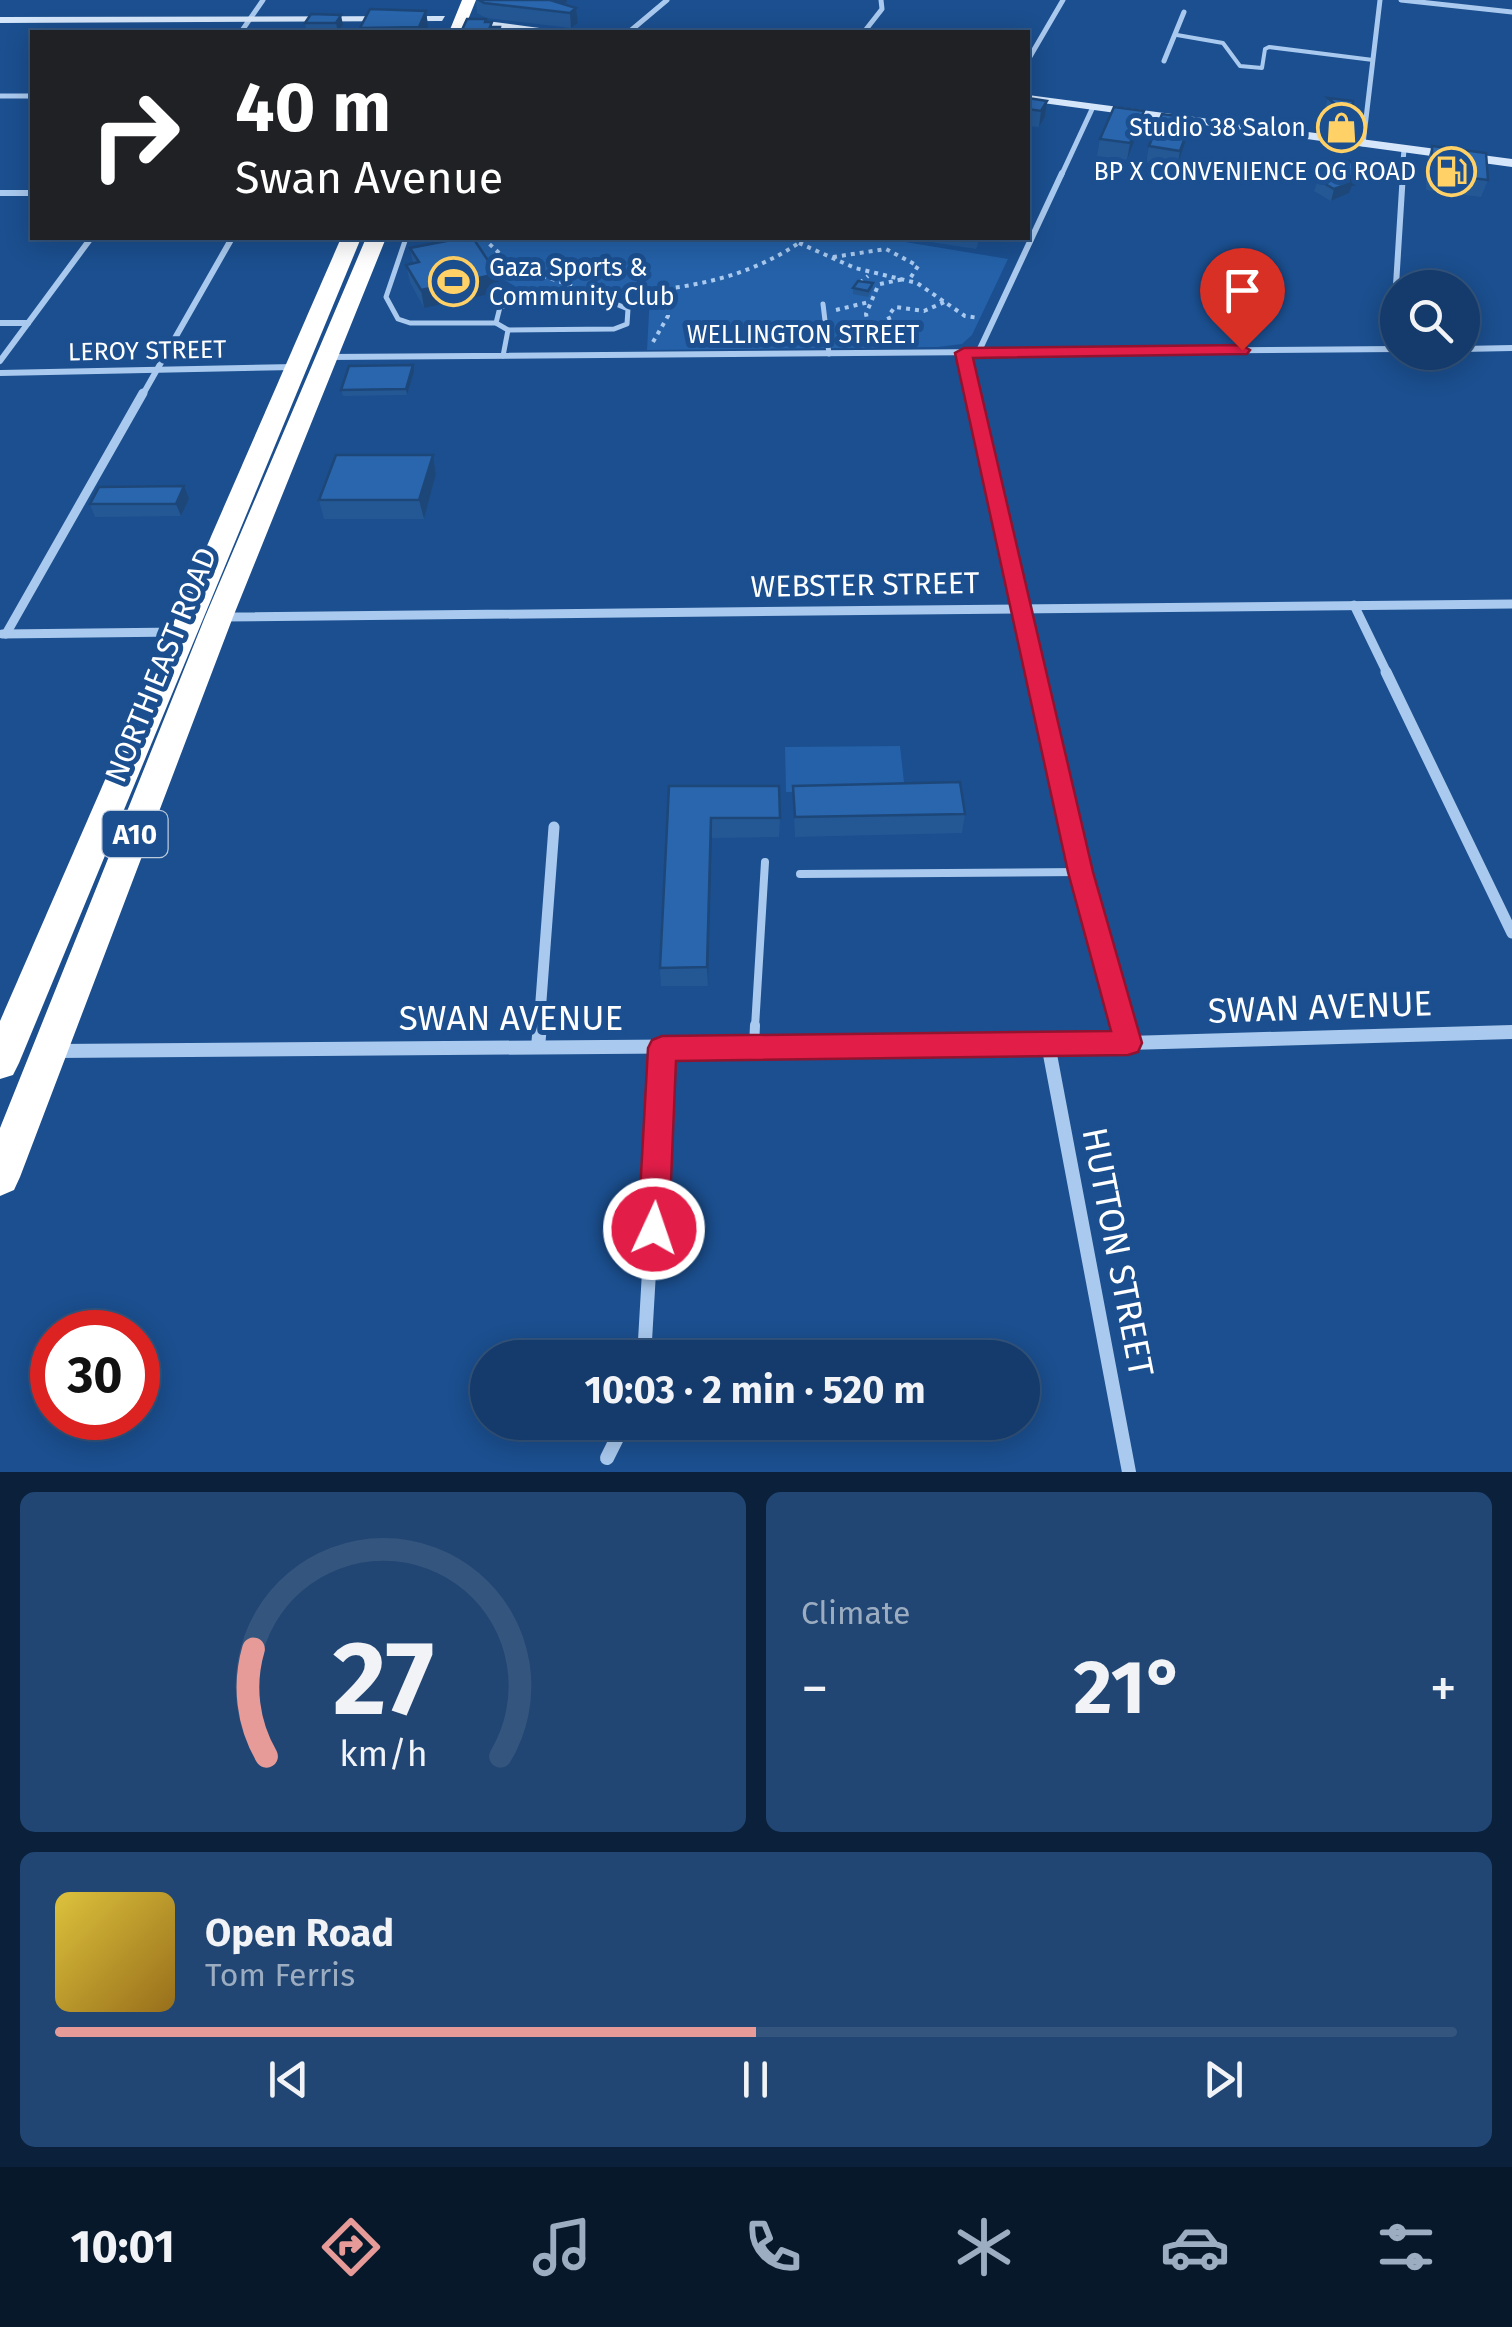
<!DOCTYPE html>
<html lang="en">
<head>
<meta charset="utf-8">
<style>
  :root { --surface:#143b6b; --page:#214673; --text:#f1f3f6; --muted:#9dadc1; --line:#33557e; --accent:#e69b98 }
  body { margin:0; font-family:"Fira Sans",sans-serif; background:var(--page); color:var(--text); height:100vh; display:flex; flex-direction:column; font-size:38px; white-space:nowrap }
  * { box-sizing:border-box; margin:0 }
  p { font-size:32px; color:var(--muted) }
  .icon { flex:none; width:55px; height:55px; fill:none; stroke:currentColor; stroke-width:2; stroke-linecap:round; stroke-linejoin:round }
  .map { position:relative; height:1472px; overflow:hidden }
  .sheet { display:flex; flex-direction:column; gap:20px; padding:20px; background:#0b203b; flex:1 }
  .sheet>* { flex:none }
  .banner { position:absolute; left:30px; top:30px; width:1000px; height:210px; border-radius:0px; box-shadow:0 5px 25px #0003,0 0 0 2px var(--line); background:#202124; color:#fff; overflow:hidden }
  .fabs { position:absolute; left:1380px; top:270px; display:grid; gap:20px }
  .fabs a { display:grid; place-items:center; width:100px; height:100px; border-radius:50%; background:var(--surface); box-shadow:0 5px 25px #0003,0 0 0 2px var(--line); font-size:50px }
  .speed { position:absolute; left:30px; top:1310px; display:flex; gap:20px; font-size:50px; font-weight:700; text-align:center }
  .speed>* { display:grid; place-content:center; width:130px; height:130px; border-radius:50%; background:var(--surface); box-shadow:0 5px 25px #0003,0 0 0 2px var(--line); line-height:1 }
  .speed .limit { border:15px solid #d22; background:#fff; color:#111 }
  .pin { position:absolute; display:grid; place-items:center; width:85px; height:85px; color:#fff; margin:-102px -42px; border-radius:50% 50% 50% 0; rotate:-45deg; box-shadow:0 0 10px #0007 }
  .pin .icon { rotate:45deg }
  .me { position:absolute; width:110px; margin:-55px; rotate:3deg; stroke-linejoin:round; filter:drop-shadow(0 0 8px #0008) }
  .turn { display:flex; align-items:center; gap:35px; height:210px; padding:0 40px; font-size:45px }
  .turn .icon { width:130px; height:130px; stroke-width:2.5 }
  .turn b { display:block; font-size:70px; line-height:85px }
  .big { font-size:75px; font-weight:700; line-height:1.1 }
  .sheet .card { flex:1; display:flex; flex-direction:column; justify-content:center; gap:15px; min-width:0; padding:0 35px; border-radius:15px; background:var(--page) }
  .sheet .dial { align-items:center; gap:0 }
  .dial svg { height:260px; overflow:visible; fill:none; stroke:var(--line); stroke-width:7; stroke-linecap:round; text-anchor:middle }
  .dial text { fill:var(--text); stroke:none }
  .song { display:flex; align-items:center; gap:30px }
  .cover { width:120px; height:120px; border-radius:15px; background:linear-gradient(135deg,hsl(50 70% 55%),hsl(40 70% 35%)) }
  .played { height:10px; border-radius:5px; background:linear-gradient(90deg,var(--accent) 50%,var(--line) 50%) }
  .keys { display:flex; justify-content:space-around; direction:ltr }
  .heat { display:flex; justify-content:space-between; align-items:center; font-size:55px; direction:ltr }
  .sheet .tiles { flex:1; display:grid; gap:20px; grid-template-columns:1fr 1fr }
  .card:last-child { grid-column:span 2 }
  .trip { position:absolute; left:470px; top:1340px; width:570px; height:100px; border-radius:50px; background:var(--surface); box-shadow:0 5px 25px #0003,0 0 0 2px var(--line); font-weight:700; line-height:100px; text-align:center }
  .tabs { display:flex; height:160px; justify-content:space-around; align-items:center; background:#08182b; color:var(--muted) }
  .tabs .icon { width:70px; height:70px }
  .tabs .active { color:var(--accent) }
  .tabs b { font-size:45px; color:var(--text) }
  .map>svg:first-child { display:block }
  .green { fill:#2461a8 }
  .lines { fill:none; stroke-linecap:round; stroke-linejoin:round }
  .path { stroke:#a9c9ee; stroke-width:4; stroke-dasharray:4 5; stroke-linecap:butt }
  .lane-far3 { stroke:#a9c9ee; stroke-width:4 }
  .lane-far2 { stroke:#a9c9ee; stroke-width:5 }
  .lane-far1 { stroke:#a9c9ee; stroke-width:8 }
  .lane { stroke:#a9c9ee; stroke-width:10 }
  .street-far4 { stroke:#a9c9ee; stroke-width:5 }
  .street-far3 { stroke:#a9c9ee; stroke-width:6 }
  .street-far2 { stroke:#a9c9ee; stroke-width:9 }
  .street-far1 { stroke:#a9c9ee; stroke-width:11 }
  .street { stroke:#a9c9ee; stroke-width:14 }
  .secondary { fill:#d6e6fa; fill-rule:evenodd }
  .highway { fill:#fff; fill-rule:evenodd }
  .wall { fill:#245895 }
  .shaded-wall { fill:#1d4779 }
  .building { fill:#2a66ad; stroke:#1d4779; stroke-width:2.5 }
  .route { fill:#e11d48; stroke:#92132f; stroke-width:2.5 }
  .labels { text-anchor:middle; stroke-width:10; stroke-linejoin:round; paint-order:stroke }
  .far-poi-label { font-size:25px; fill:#fff; stroke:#1b4f8f; text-anchor:end }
  .far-street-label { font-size:25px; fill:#fff; stroke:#1b4f8f }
  .shield { fill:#1b4f8f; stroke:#bbcadd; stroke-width:2.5 }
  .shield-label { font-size:28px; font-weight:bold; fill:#fff }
  .street-label { font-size:30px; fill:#fff; stroke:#1b4f8f }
  .near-street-label { font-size:35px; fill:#fff; stroke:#1b4f8f }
</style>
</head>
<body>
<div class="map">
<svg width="1512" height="1472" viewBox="0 0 1512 1472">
  <rect width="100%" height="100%" fill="#1b4f8f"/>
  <g class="green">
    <polygon points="472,238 881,238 1008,259 972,335 962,344 938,347 647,350 650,293 521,294 521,290 488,270"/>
    <polygon points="900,746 905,791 786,792 785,747"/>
  </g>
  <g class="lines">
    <g class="path">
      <polyline points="483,238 512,265 575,287"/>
      <polyline points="799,243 855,268 917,283 965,316 979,318"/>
      <polyline points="833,257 886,249 918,266 909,280"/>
      <polyline points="860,283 868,276"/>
      <polyline points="880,284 904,279"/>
      <polyline points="877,288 866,314 869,329 878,332 891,323 888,316 895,307 924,311 947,301"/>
      <path d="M631 292C695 288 753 276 806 238"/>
      <polyline points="836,310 869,302"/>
      <polyline points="653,342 668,316 667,290"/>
    </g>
    <polyline class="lane-far3" points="1177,35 1223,43 1240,66 1262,68 1265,49 1269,47 1373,60"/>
    <g class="lane-far2">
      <polyline points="406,238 386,297 398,319 410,323 496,323 508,330 503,356"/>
      <polyline points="823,304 829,354"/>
      <polyline points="496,323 500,307 507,305 616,304 628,309 627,324 614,329 508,330"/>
    </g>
    <g class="lane-far1">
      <polyline points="800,874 1081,872"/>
      <polyline points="755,1027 765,862"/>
    </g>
    <polyline class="lane" points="754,1047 755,1025"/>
    <g class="street-far4">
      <polyline points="1401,0 1512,12"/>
      <polyline points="241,32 263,0"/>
      <polyline points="629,32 667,0"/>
      <polyline points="864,32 882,9 881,0"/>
      <polyline points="1028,60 1063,0"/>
      <polyline points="1164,61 1184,12"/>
      <polyline points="0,96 32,96"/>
      <polyline points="1363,144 1380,0"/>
      <polyline points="1061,176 1093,107"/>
      <polyline points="1402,176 1404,149"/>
    </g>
    <g class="street-far3">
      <polyline points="0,193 32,193"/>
      <polyline points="0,323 28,323"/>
      <polyline points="1392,349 1403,173"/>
      <polyline points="1462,349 1512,348"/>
      <polyline points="964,353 974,396"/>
      <polyline points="978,353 1062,173"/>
      <polyline points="328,357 1398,349"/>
      <polyline points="0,361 91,238"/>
      <polyline points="0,373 294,367"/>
      <polyline points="142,396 232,238"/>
    </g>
    <g class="street-far2">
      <polyline points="973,393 1037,675"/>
      <polyline points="1354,605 1388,675"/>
      <polyline points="223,617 1512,604"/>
      <polyline points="2,634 180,632"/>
      <polyline points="6,634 143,393"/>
    </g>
    <g class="street-far1">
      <polyline points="1036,672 1081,872 1124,1027"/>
      <polyline points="1386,672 1512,933"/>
      <polyline points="539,1027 554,827"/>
    </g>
    <g class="street">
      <polyline points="1123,1025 1128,1043"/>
      <polyline points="1048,1044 1129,1472"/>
      <polyline points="538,1047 540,1025"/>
      <polyline points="56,1051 1128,1043 1512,1032"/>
      <polyline points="644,1358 662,1048"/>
      <polyline points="607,1458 625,1422"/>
    </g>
    <g class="secondary">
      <polygon points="445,16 442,21 0,23 0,17"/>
      <polygon points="464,18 547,29 552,32 528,32 461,23"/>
      <polygon points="1028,95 1512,159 1512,167 1028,101"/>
    </g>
    <g class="highway">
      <polygon points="462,0 476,0 463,32 449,32"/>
      <polygon points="341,238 361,238 19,1063 13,1075 0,1079 0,1021"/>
      <polygon points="366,238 386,238 233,617 20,1177 14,1190 0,1196 0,1128 205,617"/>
    </g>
  </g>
  <g class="wall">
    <polygon points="476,0 572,0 567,0 567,2 564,5 576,8 578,23 571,28 486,18 477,13"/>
    <polygon points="426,11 428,26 426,32 361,32 360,28"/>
    <polygon points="311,14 343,25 339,32 307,32 305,23"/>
    <polygon points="1028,98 1047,101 1045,117 1039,127 1028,126"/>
    <polygon points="1328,98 1351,116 1348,127 1331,127 1332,115 1325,108"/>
    <polygon points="1144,111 1140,127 1127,160 1097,156 1100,139"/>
    <polygon points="1188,134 1177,167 1146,163 1149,146"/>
    <polygon points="1432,146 1488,180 1481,197 1426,190 1427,162"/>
    <polygon points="1331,168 1362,181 1356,183 1355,186 1352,186 1349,193 1331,201 1314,191 1318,180 1328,176"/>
    <polygon points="905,238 980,238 976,249"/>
    <polygon points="410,248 500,292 424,308 410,282 406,265 413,263"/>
    <polygon points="873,283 873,289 868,297 853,294 853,288"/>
    <polygon points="414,372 407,395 343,396 341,390"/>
    <polygon points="433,455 436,474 424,519 324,519 319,500"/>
    <polygon points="189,499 181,516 95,517 90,504"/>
    <polygon points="669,786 780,818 779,837 712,838 708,986 661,986 660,968"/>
    <polygon points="793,786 965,814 962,833 795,837"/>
  </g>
  <g class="shaded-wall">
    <polygon points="550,0 567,0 567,2 556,11"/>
    <polygon points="576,8 578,23 571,28 570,13"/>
    <polygon points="426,11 428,26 426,32 420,32 419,27"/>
    <polygon points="341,15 343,25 338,32 336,23"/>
    <polygon points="1047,101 1045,117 1039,127 1041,111"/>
    <polygon points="1144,111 1140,127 1127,160 1130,143"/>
    <polygon points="1192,118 1188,134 1177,167 1180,151"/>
    <polygon points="1365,170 1362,181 1356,183 1355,186 1352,186 1349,193 1331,201 1334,189 1345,178 1355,173"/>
    <polygon points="497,274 500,292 424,308 421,290"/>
    <polygon points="413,365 414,372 407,395 406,389"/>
    <polygon points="433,455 436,474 424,519 419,500"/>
    <polygon points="184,486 189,499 181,516 176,504"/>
    <polygon points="711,818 712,838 708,986 707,967"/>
  </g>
  <g class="building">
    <polygon points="479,0 550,0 576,8 570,13 484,3"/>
    <polygon points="370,9 426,11 419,27 360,28"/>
    <polygon points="311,14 341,15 336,23 305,23"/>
    <polygon points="467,19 486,19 485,22 492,22 490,27 500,27 499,32 461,32"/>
    <polygon points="1028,98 1047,101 1041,111 1028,109"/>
    <polygon points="1328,98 1353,101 1351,116 1334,116 1335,104"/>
    <polygon points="1114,107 1144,111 1130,143 1100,139"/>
    <polygon points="1162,114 1192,118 1180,151 1149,146"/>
    <polygon points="1432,146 1486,153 1488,180 1432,173"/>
    <polygon points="1349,161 1365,170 1355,173 1358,174 1345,178 1353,182 1334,189 1318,180 1338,172 1331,168"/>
    <polygon points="462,238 473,238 497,274 421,290 406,265 419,262 410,248"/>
    <polygon points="858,281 873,283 868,291 853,288"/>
    <polygon points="413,365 406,389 341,390 349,366"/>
    <polygon points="336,455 433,455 419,500 319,500"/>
    <polygon points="184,486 176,504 90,504 99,487"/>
    <polygon points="960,782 965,814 795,817 793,786"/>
    <polygon points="669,786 779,786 780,818 711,818 707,967 660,968"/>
  </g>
  <polygon class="route" points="1242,345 1250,350 1247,354 973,358 1093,872 1142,1043 1138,1052 1128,1055 676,1061 669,1229 665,1239 654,1244 643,1239 638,1229 648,1048 652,1040 662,1036 1111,1031 1068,872 955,353 964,348"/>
  <defs>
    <symbol id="shop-ring" viewBox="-11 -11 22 22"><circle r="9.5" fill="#1b4f8f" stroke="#ffd166" stroke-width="1.5"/><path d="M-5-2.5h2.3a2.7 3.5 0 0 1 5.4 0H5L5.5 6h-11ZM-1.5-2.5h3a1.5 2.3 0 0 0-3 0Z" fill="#ffd166"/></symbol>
    <symbol id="fuel-ring" viewBox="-11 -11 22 22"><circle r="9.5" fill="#1b4f8f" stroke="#ffd166" stroke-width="1.5"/><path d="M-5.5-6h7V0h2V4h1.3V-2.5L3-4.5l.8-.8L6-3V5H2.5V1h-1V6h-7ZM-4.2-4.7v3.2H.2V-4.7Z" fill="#ffd166"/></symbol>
    <symbol id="stadium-ring" viewBox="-11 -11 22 22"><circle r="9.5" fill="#1b4f8f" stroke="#ffd166" stroke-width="1.5"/><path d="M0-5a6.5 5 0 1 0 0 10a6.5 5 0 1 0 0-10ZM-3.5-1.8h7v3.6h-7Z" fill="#ffd166"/></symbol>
  </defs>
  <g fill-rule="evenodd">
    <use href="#shop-ring" x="1314" y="100" width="55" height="55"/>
    <use href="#fuel-ring" x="1424" y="144" width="55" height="55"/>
    <use href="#stadium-ring" x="426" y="254" width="55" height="55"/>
  </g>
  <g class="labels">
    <g class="far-poi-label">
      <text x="1306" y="136">Studio 38 Salon</text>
      <text x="1416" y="180">BP X CONVENIENCE OG ROAD</text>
      <text x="489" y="276" text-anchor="start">Gaza Sports &amp;<tspan x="489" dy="29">Community Club</tspan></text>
    </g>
    <g class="far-street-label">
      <text x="803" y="343">WELLINGTON STREET</text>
      <text transform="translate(147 350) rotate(-1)" y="9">LEROY STREET</text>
    </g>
    <rect class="shield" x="102.5" y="811" width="65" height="46" rx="8"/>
    <g class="shield-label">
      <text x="135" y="844">A10</text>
    </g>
    <g class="street-label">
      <text transform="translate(865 585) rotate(-1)" y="10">WEBSTER STREET</text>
      <text transform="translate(161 665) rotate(-68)" y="10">NORTH EAST ROAD</text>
    </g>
    <g class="near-street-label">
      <text transform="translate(1320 1007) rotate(-2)" y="12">SWAN AVENUE</text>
      <text x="511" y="1030">SWAN AVENUE</text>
      <text transform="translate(1118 1252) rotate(79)" y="12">HUTTON STREET</text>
    </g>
  </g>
</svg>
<div class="fabs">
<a><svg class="icon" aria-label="search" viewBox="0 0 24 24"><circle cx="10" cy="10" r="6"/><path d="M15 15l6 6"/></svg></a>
</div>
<div class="speed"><div class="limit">30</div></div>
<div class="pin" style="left:1242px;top:350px;background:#d93025"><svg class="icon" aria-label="arrive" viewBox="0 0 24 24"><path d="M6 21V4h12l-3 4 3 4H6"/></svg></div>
<svg class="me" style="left:654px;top:1229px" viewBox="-20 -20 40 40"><circle r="17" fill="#e11d48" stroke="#fff" stroke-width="3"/><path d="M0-11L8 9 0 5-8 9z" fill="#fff"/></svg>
<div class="trip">10:03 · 2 min · 520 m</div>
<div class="banner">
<div class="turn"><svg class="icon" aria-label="right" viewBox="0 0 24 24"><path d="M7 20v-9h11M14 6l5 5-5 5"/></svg><div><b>40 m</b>Swan Avenue</div></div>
</div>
</div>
<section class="sheet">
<div class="tiles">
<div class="card dial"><svg viewBox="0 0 100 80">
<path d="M14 69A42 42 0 1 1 86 69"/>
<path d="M14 69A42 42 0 0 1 10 36" stroke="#e69b98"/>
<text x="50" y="56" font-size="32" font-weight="700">27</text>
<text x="50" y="72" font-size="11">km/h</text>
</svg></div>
<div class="card"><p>Climate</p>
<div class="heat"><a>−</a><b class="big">21°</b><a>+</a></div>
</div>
<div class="card">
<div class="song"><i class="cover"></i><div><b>Open Road</b><p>Tom Ferris</p></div></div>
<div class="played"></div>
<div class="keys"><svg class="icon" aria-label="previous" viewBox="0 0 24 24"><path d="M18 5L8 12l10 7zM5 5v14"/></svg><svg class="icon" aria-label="pause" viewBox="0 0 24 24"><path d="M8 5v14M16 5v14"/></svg><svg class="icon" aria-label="next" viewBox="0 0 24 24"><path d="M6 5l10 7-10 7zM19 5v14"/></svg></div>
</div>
</div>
</section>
<nav class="tabs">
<b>10:01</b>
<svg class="icon active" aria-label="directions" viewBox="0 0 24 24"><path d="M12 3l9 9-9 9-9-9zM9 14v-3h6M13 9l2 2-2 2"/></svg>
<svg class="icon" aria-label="music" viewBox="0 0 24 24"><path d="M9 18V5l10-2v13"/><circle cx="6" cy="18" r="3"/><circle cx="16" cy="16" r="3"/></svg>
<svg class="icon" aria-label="phone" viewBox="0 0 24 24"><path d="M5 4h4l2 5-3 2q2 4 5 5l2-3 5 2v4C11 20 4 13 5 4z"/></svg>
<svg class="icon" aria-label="climate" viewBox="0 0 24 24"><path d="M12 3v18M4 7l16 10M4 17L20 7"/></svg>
<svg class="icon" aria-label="car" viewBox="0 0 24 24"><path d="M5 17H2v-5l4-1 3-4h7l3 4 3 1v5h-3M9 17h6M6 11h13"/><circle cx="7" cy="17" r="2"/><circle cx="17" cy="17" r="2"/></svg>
<svg class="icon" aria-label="filters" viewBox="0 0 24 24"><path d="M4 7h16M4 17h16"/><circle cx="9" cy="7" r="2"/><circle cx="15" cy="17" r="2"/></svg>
</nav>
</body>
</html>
